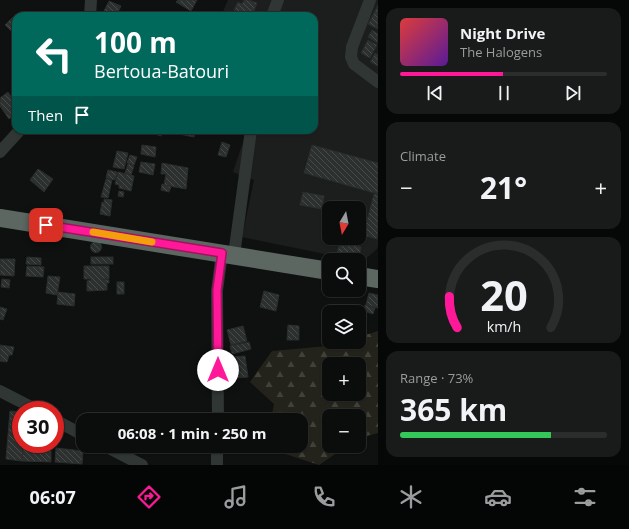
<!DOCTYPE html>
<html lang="en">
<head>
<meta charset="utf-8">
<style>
  :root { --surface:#0b0d0c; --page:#191b1a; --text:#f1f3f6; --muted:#9a9c9d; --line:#2b2d2d; --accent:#ff1999 }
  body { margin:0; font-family:"Open Sans",sans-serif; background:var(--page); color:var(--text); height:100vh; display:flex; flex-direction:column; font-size:15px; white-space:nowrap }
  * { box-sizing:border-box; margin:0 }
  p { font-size:13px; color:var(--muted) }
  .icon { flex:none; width:22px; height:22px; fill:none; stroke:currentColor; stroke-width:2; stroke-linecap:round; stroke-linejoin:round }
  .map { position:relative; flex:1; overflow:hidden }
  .details { display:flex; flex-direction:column; gap:8px; padding:8px; background:#060707; width:251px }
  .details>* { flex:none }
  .hud { position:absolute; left:12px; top:12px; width:306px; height:122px; border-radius:12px; box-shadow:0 1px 3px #0004,0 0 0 1px var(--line); background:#00695c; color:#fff; overflow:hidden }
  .needle { width:26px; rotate:190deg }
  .tools { position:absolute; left:322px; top:201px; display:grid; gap:8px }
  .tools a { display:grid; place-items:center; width:44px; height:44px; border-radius:8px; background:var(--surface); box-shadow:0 1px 3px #0004,0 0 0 1px var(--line); font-size:20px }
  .speed { position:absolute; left:12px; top:401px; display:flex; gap:8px; font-size:20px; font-weight:700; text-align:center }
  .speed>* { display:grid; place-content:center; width:52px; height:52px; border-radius:50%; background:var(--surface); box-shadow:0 1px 3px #0004,0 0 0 1px var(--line); line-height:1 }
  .speed .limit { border:6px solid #d22; background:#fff; color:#111 }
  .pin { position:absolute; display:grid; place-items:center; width:34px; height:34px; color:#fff; margin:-17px; border-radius:8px; box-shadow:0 2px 6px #0006 }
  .me { position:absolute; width:44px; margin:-22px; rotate:0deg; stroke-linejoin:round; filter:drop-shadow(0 0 3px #0008) }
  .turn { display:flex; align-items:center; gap:14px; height:84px; padding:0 16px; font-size:18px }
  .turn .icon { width:52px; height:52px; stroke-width:2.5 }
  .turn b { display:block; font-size:28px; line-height:34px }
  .then { display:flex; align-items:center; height:38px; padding:0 16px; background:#0003; gap:8px; font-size:15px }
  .big { font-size:30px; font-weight:700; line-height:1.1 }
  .details .widget { flex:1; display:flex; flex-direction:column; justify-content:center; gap:6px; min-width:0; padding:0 14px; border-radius:12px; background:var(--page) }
  .details .dial { align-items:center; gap:0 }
  .dial svg { height:104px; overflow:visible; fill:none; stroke:var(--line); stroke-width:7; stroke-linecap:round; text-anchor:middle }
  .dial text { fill:var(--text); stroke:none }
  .song { display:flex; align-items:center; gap:12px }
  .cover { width:48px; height:48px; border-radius:6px; background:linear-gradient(135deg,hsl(0 70% 55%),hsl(270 70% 35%)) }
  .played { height:4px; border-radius:2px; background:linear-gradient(90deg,var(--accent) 50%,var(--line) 50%) }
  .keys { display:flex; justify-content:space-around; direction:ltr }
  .heat { display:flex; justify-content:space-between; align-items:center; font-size:22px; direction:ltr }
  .charge { height:6px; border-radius:3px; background:linear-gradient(90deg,#34c759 73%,var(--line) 0) }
  .trip { position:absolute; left:76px; top:413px; width:232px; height:40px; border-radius:12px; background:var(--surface); box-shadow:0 1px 3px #0004,0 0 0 1px var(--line); font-weight:700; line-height:40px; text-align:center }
  .tab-bar { display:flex; height:64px; justify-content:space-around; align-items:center; background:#040505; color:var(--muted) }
  .tab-bar .icon { width:28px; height:28px }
  .tab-bar .selected { color:var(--accent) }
  .tab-bar b { font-size:18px; color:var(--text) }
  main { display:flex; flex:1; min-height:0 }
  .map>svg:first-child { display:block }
  .built { fill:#1b1e1d; fill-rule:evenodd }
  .forest { fill:url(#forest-firs); fill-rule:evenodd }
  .building { fill:url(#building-back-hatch); stroke:#292d2c }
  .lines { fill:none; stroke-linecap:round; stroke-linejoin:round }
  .minor { stroke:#303634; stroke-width:12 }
  .highway { stroke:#5c6762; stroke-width:18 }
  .route-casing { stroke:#a61063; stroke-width:10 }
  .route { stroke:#ff1999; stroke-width:7 }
  .slow { stroke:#f59e0b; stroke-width:7 }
</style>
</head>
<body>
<main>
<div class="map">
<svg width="378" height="465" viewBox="0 0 378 465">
  <defs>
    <pattern id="forest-firs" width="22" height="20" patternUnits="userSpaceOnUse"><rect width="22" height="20" fill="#24231b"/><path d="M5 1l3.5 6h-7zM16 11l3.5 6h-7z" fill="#404139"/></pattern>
    <pattern id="building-back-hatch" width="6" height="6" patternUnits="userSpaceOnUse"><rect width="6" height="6" fill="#2c302f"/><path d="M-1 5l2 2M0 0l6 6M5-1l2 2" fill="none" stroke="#474c4a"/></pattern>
  </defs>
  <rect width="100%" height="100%" fill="#0f1110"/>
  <path class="built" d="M228 0H378V246L377 249 362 262 359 260H354L242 237 254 180 233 172 247 130H314V16H221ZM329 208H359V238H329Z"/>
  <path class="forest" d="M378 331V433L359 438V416H329V446H347L319 465 267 448V446H301V420H271L274 404 250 382 272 351 329 346 342 342H359V337ZM329 364H359V394H329Z"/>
  <g class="building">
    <polygon points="178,0 197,0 191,11 176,2"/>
    <polygon points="244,0 249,0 257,3 252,16 237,16 239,12 234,10 238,2 242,4"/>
    <polygon points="109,1 121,6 116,16 109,16 103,13"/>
    <polygon points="378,5 378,29 368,24"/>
    <polygon points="16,14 17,16 16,16 15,35 5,25"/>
    <polygon points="372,30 378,34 377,43 368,37"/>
    <polygon points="368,40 377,45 370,58 361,53"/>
    <polygon points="375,53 378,55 378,66 370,62"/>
    <polygon points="8,92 16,104 16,114 9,119 0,106 0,98"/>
    <polygon points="153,130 162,130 161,136 152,133"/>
    <polygon points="174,130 195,130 194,137 179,134 179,133 174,132"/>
    <polygon points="222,142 230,145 226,157 218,155"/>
    <polygon points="142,145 156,147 155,157 141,154"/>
    <polygon points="312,145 378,163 378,194 304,173"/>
    <polygon points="117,151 128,153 124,169 113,167"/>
    <polygon points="130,155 137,157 134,165 127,163"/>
    <polygon points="141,162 155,164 153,175 139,172"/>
    <polygon points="162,163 188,168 186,189 164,185 166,174 161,174"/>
    <polygon points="128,164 134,166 131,175 125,173"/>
    <polygon points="38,169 53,179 44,192 30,180"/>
    <polygon points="108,170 117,172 115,180 106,178"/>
    <polygon points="118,172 134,176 131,191 119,188 119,185 115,184"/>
    <polygon points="106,179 112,180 108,198 101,197"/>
    <polygon points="162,184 171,187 169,192 161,190"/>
    <polygon points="119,191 124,192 123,197 118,196"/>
    <polygon points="303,192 324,196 322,209 300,205"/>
    <polygon points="374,194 378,195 378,234 377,239 363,235"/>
    <polygon points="104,199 112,200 110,216 100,214 102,202 104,203"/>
    <polygon points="340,240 357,244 357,246 361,247 359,258 337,254"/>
    <circle cx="96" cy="247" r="5.5"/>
    <polygon points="27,257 41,258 41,265 26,264"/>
    <rect x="91" y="257" width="22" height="7"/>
    <polygon points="0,259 15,259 14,276 0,275"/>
    <polygon points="27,266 44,267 43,277 26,276"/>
    <polygon points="84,266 109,266 109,279 101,279 109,280 109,283 107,283 107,290 87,291 87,281 91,280 91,279 84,279"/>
    <polygon points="48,276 60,277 57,295 46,293"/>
    <polygon points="2,279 10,280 9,288 1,287"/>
    <rect x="117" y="282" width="7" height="12"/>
    <polygon points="264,291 279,295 276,311 260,307"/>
    <polygon points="58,292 75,294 74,306 57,304"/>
    <polygon points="369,293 378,295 378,308 366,305"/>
    <polygon points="365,305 375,308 373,314 364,311"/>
    <polygon points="0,307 7,309 3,320 0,319"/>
    <polygon points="288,325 299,326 299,340 287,340"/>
    <polygon points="243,326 247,341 231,345 227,330"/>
    <polygon points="249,342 251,349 232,354 230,346"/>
    <polygon points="0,345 14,347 12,355 9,355 7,362 0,361"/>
    <polygon points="245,356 248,377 234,378 231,357"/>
    <polygon points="10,411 21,412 21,444 23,444 22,461 6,459"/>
    <polygon points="23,446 51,447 51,462 22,461"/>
    <polygon points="56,448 83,451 82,464 55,462"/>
  </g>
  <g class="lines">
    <g class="minor">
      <polyline points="370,0 352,47 351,57 354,64 378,82"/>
      <polyline points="90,16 91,0"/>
      <polyline points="272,16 278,0"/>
      <polyline points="0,152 20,130"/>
      <polyline points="234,255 251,130"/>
      <polyline points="0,391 37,410"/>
      <polyline points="55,420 83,435"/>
      <polyline points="218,420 217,291 222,253"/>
      <polyline points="105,446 142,465"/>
      <polyline points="217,465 217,446"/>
    </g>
    <g class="highway">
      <polyline points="0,218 329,271"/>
      <polyline points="359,276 378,279"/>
    </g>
  </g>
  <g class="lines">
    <defs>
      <polyline id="route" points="46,225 222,253 217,290 218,370"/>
    </defs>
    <use href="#route" class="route-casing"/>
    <use href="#route" class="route"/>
    <polyline class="slow" points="93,232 152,242"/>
  </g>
</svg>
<div class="tools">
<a><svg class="needle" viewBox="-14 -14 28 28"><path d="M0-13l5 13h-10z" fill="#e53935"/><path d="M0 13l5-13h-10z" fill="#9a9c9d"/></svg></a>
<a><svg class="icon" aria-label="search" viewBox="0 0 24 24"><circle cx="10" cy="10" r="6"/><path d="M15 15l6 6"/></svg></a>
<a><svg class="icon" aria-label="layers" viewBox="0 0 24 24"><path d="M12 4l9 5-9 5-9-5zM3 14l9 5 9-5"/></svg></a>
<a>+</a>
<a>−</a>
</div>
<div class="speed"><div class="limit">30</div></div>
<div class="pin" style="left:46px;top:225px;background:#d93025"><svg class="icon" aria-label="arrive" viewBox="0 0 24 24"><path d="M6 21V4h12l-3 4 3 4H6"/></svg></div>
<svg class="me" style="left:218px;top:370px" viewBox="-20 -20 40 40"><circle r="19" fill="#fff"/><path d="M0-13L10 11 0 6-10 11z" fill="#ff1999"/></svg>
<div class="trip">06:08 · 1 min · 250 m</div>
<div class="hud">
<div class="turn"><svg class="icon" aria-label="left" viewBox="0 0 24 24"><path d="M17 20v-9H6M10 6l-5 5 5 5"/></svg><div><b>100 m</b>Bertoua-Batouri</div></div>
<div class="then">Then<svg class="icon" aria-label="arrive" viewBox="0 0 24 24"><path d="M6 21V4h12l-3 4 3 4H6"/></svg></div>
</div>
</div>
<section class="details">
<div class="widget">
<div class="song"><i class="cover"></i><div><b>Night Drive</b><p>The Halogens</p></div></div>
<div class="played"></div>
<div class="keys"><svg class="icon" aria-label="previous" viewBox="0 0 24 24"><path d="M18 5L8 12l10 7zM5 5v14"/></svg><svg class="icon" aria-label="pause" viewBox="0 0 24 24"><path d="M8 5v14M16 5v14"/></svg><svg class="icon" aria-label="next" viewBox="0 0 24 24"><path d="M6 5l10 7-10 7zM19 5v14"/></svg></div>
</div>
<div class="widget"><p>Climate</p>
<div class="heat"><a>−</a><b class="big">21°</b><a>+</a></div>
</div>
<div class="widget dial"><svg viewBox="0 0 100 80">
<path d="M14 69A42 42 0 1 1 86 69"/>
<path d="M14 69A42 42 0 0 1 8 45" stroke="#ff1999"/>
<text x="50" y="56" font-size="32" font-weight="700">20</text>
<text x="50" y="72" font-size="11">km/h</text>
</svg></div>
<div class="widget"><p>Range · 73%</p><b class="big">365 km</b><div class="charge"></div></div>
</section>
</main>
<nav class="tab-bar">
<b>06:07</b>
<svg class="icon selected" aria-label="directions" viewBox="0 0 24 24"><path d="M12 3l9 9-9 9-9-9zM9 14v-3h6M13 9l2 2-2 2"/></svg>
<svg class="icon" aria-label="music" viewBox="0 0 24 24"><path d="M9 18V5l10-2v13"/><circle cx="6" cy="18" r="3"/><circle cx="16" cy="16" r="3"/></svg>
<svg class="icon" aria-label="phone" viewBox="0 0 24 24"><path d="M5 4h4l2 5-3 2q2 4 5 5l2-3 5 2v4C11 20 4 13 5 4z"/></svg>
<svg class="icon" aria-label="climate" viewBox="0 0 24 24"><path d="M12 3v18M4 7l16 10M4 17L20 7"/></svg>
<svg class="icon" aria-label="car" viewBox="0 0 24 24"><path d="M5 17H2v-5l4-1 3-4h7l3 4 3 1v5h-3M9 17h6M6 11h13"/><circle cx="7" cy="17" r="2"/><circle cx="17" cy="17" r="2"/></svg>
<svg class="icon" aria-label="filters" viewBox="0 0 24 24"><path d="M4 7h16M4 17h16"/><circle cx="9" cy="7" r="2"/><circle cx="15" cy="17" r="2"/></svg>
</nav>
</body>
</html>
